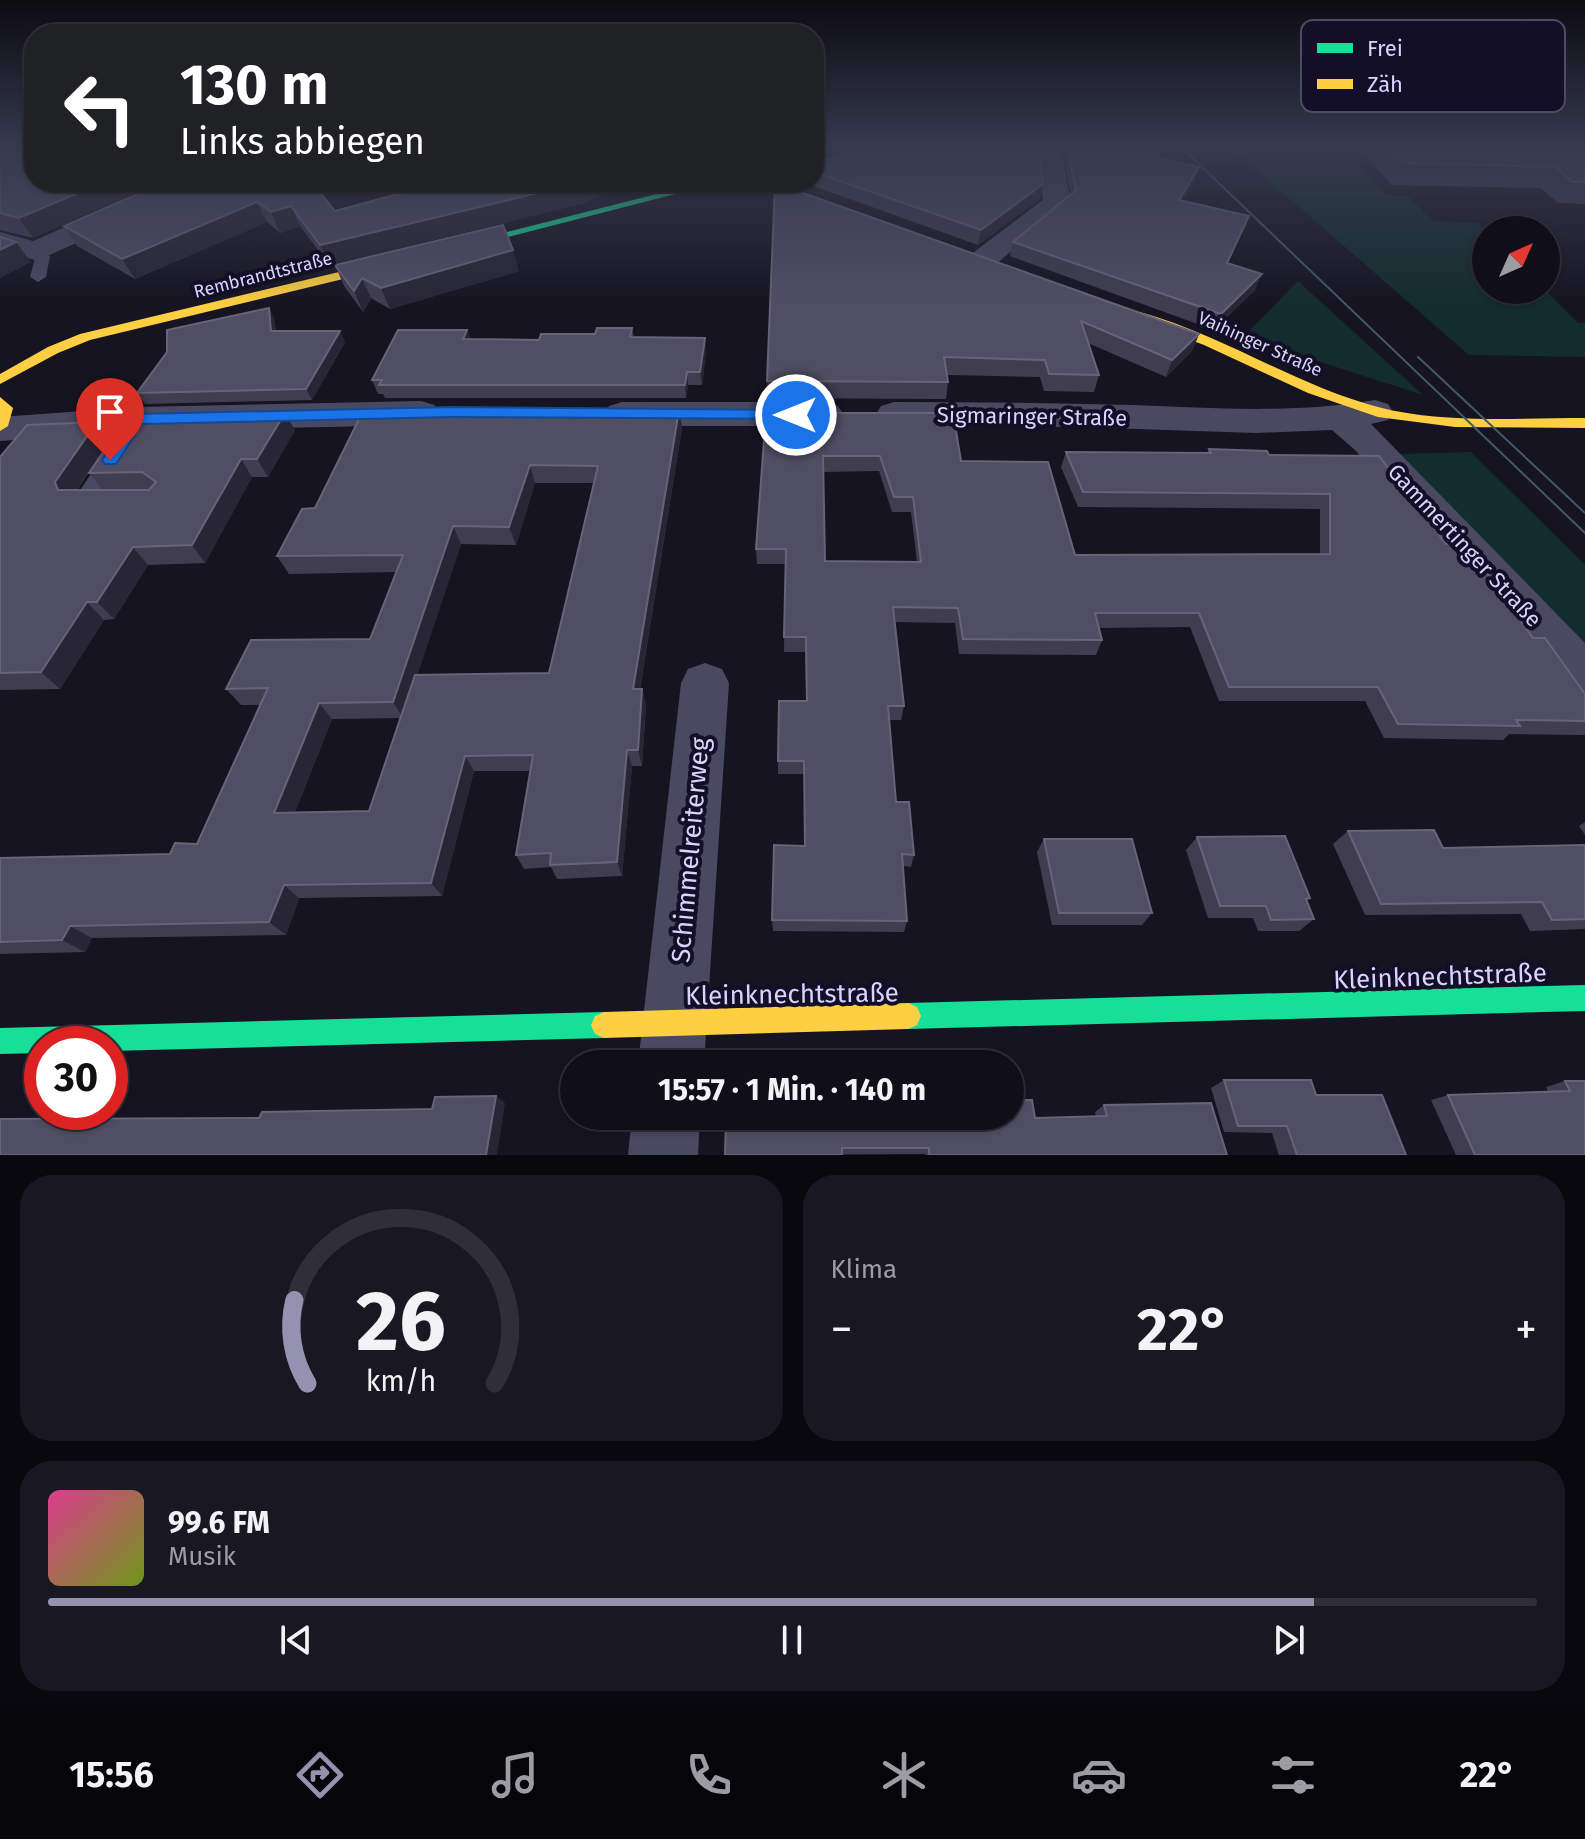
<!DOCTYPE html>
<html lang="de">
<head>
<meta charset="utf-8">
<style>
  :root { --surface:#100f19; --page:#191822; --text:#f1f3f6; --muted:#9c9ca2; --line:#302f38; --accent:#9591b1 }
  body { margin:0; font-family:"Fira Sans",sans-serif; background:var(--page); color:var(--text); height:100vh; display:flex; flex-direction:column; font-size:30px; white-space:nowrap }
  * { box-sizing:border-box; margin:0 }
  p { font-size:26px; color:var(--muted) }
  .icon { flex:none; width:44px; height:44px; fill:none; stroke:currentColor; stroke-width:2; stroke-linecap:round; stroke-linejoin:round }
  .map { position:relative; height:1155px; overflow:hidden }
  .side { display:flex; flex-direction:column; gap:20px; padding:20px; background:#09080e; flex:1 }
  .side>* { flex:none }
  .top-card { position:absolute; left:24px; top:24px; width:800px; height:168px; border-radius:32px; box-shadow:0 2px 6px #0004,0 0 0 2px var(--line); background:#202124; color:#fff; overflow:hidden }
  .needle { width:52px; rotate:45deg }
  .tools { position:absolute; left:1472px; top:216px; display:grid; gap:16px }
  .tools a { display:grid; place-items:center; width:88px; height:88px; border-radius:50%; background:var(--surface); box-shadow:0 2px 6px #0004,0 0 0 2px var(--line); font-size:40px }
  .speed { position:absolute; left:24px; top:1026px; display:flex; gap:16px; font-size:40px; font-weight:700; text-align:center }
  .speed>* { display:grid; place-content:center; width:104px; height:104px; border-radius:50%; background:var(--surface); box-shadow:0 2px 6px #0004,0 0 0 2px var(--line); line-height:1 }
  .speed .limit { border:12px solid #d22; background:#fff; color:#111 }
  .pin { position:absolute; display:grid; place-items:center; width:68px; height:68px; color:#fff; margin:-82px -34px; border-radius:50% 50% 50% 0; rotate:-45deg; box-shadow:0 0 8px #0007 }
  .pin .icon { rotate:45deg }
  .me { position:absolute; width:88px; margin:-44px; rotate:270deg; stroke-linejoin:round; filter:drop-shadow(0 0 6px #0008) }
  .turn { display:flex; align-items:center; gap:28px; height:168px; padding:0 24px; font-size:36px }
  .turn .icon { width:104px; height:104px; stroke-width:2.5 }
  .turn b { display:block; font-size:56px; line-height:68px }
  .big { font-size:60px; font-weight:700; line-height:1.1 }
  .side .tile { flex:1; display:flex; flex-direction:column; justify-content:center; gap:12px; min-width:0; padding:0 28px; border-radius:32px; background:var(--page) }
  .side .dial { align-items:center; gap:0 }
  .dial svg { height:208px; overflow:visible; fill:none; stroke:var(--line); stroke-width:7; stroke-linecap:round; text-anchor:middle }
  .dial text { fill:var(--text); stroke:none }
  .song { display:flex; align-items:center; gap:24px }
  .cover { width:96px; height:96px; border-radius:12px; background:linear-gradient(135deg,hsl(330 70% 55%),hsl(80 70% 35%)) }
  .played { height:8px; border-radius:4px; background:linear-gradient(90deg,var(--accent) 85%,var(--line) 85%) }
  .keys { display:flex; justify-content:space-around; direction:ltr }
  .heat { display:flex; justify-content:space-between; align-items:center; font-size:44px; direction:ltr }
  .side .tiles { flex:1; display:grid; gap:20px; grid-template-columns:1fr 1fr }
  .tile:last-child { grid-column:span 2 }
  .trip { position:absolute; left:560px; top:1050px; width:464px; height:80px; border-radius:40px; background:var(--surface); box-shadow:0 2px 6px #0004,0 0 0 2px var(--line); font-weight:700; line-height:80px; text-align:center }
  .dock { display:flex; height:128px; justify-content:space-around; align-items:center; background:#06060a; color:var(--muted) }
  .dock .icon { width:56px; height:56px }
  .dock .current { color:var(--accent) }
  .dock b { font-size:36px; color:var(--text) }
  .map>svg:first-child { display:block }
  .green { fill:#132c2d }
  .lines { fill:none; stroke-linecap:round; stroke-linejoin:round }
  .lane { fill:#4a4962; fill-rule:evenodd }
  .street { fill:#4a4962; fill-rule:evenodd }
  .fast { fill:#16e098; fill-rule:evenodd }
  .slow { fill:#ffcf43; fill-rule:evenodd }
  .tram { stroke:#43596b; stroke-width:2 }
  .wall { fill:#403d50; fill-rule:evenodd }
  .shaded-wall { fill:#282635 }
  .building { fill:#504e63; stroke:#66637b; stroke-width:2; fill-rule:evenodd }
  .route { fill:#1a73e8; stroke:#114b97; stroke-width:2 }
  .labels { text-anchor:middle; stroke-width:8; stroke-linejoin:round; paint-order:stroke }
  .far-street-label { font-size:18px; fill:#d9d4ff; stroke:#130f26 }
  .street-label { font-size:22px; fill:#d9d4ff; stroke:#130f26 }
  .near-street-label { font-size:26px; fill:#d9d4ff; stroke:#130f26 }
  .key { fill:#130f26; stroke:#4e4a67; stroke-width:2 }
  .key-label { font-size:22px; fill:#d9d4ff }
</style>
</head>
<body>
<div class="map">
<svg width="1585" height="1155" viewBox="0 0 1585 1155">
  <rect width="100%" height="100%" fill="#161421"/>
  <g class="green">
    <polygon points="1229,146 1336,146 1387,195 1407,196 1434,221 1478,223 1486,231 1486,290 1545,290 1578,323 1585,323 1585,357 1469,355"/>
    <polygon points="1298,281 1423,395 1243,337"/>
    <polygon points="1471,452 1585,565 1585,661 1396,454"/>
  </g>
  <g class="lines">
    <g class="lane">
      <polygon points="35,247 50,256 46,277 38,282 30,277 35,258 28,251"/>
      <polygon points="113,451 123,457 98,494 107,496 110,501 107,506 76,506 73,501 76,496 106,452"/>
    </g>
    <g class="street">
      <polygon points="1036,146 1060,146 1071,202 996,264 985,267 974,264 970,258 974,252 1043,200"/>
      <polygon points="168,182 203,182 199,188 45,257 35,260 0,250 0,232 33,241"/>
      <path d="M1375 400 1388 404 1393 412 1388 420 1371 424 1585 643V695L1568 689 1355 450 1332 430 1256 433 1077 427 894 426 881 422 876 414 881 406 894 402C973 402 1053 403 1132 405 1214 408 1294 414 1375 400Z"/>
      <polygon points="421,401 434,405 439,413 434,421 421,425 138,431 0,441 0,417 138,407"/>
      <polygon points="622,402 825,402 838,406 843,414 838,422 825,426 622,426 609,422 604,414 609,406"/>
      <polygon points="705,663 722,669 729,683 704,1064 638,1064 681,683 688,669"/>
      <polygon points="632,1116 700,1116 698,1155 628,1155"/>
    </g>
    <g class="fast">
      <polygon points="704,182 722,182 364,274 358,270"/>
      <polygon points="1585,985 1585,1011 908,1029 899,1025 895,1016 899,1007 908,1003"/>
      <polygon points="604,1012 613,1016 617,1025 613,1034 604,1038 110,1051 110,1044 42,1044 42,1053 0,1054 0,1028"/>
    </g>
    <g class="slow">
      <polygon points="364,266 370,270 368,273 90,340 58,353 0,384 0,374 48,347 80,334"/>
      <path d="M1140 312C1223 335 1295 385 1378 407 1442 424 1519 418 1585 418V428L1455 427 1378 417 1308 393 1204 345 1135 319 1133 316Z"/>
      <polygon points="0,397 13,408 8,426 0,431"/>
      <polygon points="908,1003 917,1007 921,1016 917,1025 908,1029 604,1038 595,1034 591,1025 595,1016 604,1012"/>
    </g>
    <g class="tram">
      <polyline points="1180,146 1585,533"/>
      <polyline points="1418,357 1585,513"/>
    </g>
  </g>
  <g class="wall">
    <polygon points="0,146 33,238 0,230"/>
    <polygon points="841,146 1040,199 978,245 805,183 814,182 814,164 841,156"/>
    <polygon points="1061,146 1154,146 1158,158 1194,181 1182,201 1249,216 1228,263 1255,290 1214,330 1010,256 1013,242 1071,195"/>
    <polygon points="1357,146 1585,146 1585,204 1558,203 1541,188 1392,185"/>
    <polygon points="165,182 335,211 585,203 329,265 300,226 280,233 267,222 135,279 77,246 64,226"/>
    <polygon points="775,183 1199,334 1192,351 1166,377 1088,343 1099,375 1094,392 1044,391 1040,377 947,375 948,382 946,399 768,398 767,381"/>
    <polygon points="335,265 519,271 390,309 371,298 363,312 344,286"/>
    <polygon points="274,318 276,331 345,342 312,400 145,404 137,393"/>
    <polygon points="632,328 634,337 706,351 702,385 688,385 686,398 385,398 383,394 378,394 372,380 467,330 470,339 539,340 595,334"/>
    <path d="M766 413 961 461 1075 555 1320 554V509L1078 507 1061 467 1066 452 1207 453 1209 449 1269 455 1446 544 1585 694V735L1509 734 1503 740 1384 738 1365 701H1219L1190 627 1099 628 1102 640 1096 655 959 654 955 623 895 622 904 706 901 720H889L896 802 914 855 911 867 903 866 907 921 904 932 773 931 772 920 805 846 804 774H778V761L806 701 805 652H784L785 564H757L756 549ZM879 471 892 512H911L917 562 825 561 823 472Z"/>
    <polygon points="97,422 111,439 77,490 103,490 89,473 295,430 268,477 252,477 205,563 148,565 114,619 104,620 60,689 0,690 0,457"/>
    <path d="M682 428 640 689H642L646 705 642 766H632L622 876 557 879 551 867 524 869 516 855 530 771H474L442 896 299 898 286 935 92 938 85 952 0 954V858L170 854 197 844 260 705H241L226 689 370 639 396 572 289 574 277 556 315 508ZM535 483H594L549 673 417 675 461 544 516 545ZM400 718 369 811 295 812 332 719Z"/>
    <polygon points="1585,822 1585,835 1579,826"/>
    <polygon points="1348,831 1443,848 1585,845 1585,929 1530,931 1521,914 1365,915 1333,844"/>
    <polygon points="1197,837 1307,900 1314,919 1299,931 1258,931 1253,918 1208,918 1186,850"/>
    <polygon points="1044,839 1152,913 1142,925 1052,925 1037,852"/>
    <polygon points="1224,1080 1316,1095 1406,1155 1279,1155 1272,1133 1224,1132 1211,1088"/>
    <polygon points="1565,1081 1585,1081 1585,1155 1456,1155 1431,1100 1448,1095 1548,1091 1546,1087"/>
    <polygon points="1104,1105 1227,1155 925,1155 925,1154 725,1155 1035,1118 1096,1116 1095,1112"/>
  </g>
  <g class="shaded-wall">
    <polygon points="1199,167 1194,181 1174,215 1179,200"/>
    <polygon points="104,182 161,182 33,238 19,218"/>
    <polygon points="584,182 626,182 585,203 329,265 320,245"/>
    <polygon points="1043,184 1040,199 978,245 981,230"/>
    <polygon points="257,202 267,222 135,279 122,259"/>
    <polygon points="291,206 300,226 280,233 271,212"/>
    <polygon points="16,242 31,262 0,278 0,250"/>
    <polygon points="513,250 519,271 390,309 381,288"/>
    <polygon points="1262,274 1255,290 1214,330 1221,314"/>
    <polygon points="362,278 371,298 363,312 354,291"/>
    <polygon points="269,308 274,318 277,342 271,331"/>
    <polygon points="467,330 471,343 463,339"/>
    <polygon points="340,331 345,342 312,400 306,389"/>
    <polygon points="1199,334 1192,351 1166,377 1172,360"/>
    <polygon points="705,338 706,351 702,385 700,372"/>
    <polygon points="687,372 688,385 686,398 685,385"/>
    <polygon points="679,410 682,428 637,706 633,689"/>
    <polygon points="285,413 295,430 268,477 257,459"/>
    <polygon points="97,422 111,439 70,499 58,490 55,482"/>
    <polygon points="241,459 252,477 205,563 192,545"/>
    <polygon points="530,465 535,483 516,545 509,527"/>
    <polygon points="453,526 461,544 403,718 393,702"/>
    <polygon points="133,547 148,565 114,619 97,602"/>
    <polygon points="87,602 104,620 60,689 41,672"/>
    <polygon points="642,689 646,705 642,766 638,750"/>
    <polygon points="319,703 332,719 289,827 274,813"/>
    <polygon points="627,750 632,766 622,876 617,862"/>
    <polygon points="465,756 474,771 442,896 431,883"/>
    <polygon points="284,885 299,898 286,935 269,922"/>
    <polygon points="70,926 92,938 85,952 62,940"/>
    <polygon points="496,1096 505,1103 497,1155 486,1155"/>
  </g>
  <g class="building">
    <polygon points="0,146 34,146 34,182 104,182 19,218 0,213"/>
    <polygon points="841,146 1038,146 1043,184 981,230 814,172 814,164 817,162 860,151"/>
    <polygon points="1067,146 1154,146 1158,158 1199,167 1179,200 1249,216 1227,263 1262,274 1221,314 1013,242 1076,190"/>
    <polygon points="1386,146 1585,146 1585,182 1572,182 1555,167 1403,163"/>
    <polygon points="165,182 312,182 335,211 442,182 584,182 320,245 291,206 271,212 257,202 122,259 64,226"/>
    <polygon points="775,183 1199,334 1172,360 1081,321 1099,375 1049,374 1045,360 944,357 948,382 767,381"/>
    <polygon points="503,225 513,250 381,288 362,278 354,291 335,265"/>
    <polygon points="0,237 16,242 0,250"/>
    <polygon points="269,308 271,331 340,331 306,389 137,393 167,352 167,330"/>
    <polygon points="597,328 632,328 630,337 705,338 700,372 687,372 685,385 379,385 382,380 372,380 398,330 467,330 463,339 539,340 541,334 595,334"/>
    <path d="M679 410 633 689H642L638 750H627L617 862 550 865 551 853 516 855 533 755 465 756 431 883 284 885 269 922 70 926 62 940 0 942V858L170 854 175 843 197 844 268 688 226 689 251 640 370 639 403 555 277 556 302 509 315 508 363 411ZM530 465 598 466 549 673 415 675 369 811 274 813 319 703 393 702 453 526 509 527Z"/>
    <polygon points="285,413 257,459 241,459 192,545 133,547 97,602 87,602 41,672 0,673 0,457 27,425 97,422 55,482 58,490 149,490 156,482 142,472 89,473 128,416"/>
    <path d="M766 413H953L961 461 1048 462 1075 555 1330 554V494L1083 492 1066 452 1211 453 1209 449 1267 451 1269 455 1379 456 1446 544H1461L1482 566 1533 638H1545L1585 694V721L1516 720 1520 726 1398 724 1378 687H1229L1199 613H1095L1102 640 963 639 958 608 893 607 904 706H888L896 802H909L914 855 902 854 907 921 772 920 774 845 805 846 804 761H778L779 701H807L806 637H784L786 549H756ZM823 456H880L894 497H913L921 562 825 561Z"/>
    <polygon points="1434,830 1443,848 1585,845 1585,919 1552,920 1542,902 1381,904 1348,831"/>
    <polygon points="1285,836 1310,898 1306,899 1314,919 1271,920 1266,906 1220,906 1197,837"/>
    <polygon points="1044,839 1132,839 1152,913 1059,913"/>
    <polygon points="1224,1080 1311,1080 1316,1095 1382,1095 1406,1155 1297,1155 1287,1126 1238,1126"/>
    <polygon points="1565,1081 1585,1081 1585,1155 1475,1155 1448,1095 1570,1091"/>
    <polygon points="496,1096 486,1155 0,1155 0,1119 259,1118 262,1112 432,1109 435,1097"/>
    <polygon points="1010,1100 1032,1100 1035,1118 1107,1116 1104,1105 1211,1103 1227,1155 929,1155 929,1148 842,1148 842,1155 725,1155 726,1117 1010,1116"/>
  </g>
  <linearGradient id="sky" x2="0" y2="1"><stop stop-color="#0c0b12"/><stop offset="0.48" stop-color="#363a4e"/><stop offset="1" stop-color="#363a4e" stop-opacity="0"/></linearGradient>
  <rect width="1585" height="307" fill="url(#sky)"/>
  <polygon class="route" points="451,407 796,410 803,415 796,419 451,417 142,424 116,464 105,464 102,460 132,416 138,414"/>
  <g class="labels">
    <g class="far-street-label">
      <text transform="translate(263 275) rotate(-14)" y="6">Rembrandtstraße</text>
      <text transform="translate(1260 344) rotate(24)" y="6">Vaihinger Straße</text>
    </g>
    <g class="street-label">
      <text transform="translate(1032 416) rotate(1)" y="8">Sigmaringer Straße</text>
      <text transform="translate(1465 545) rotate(47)" y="8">Gammertinger Straße</text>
    </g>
    <g class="near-street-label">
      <text transform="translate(690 850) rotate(-85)" y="9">Schimmelreiterweg</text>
      <text transform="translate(1440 976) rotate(-2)" y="9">Kleinknechtstraße</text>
      <text transform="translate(792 994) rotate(-1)" y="9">Kleinknechtstraße</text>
    </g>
  </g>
  <rect x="1301" y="20" width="264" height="92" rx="12" class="key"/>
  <rect x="1317" y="43" width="36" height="10" fill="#16e098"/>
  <rect x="1317" y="79" width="36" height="10" fill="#ffcf43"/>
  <g class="key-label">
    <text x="1367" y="56">Frei</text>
    <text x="1367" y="92">Zäh</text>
  </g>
</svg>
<div class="tools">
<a><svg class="needle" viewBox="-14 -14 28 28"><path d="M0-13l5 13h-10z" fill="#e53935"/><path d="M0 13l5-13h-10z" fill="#9c9ca2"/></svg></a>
</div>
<div class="speed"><div class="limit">30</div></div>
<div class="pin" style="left:110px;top:460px;background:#d93025"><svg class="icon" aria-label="arrive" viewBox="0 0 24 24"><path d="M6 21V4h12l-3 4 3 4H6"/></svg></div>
<svg class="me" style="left:796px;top:415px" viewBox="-20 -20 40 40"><circle r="17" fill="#1a73e8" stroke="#fff" stroke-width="3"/><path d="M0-11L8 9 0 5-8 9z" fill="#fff"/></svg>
<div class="trip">15:57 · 1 Min. · 140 m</div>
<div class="top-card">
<div class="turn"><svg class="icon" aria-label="left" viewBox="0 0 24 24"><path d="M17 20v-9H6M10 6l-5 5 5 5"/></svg><div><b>130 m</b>Links abbiegen</div></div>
</div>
</div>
<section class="side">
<div class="tiles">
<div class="tile dial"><svg viewBox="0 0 100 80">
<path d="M14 69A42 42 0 1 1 86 69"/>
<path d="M14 69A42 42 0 0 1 9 37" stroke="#9591b1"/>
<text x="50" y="56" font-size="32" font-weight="700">26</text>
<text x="50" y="72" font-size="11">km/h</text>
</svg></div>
<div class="tile"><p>Klima</p>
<div class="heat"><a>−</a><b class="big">22°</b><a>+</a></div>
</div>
<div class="tile">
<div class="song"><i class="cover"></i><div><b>99.6 FM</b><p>Musik</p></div></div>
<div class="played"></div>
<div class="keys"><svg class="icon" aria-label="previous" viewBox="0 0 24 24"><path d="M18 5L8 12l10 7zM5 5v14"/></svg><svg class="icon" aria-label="pause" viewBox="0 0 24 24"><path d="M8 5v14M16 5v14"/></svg><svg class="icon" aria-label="next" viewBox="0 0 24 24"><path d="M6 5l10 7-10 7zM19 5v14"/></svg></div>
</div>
</div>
</section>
<nav class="dock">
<b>15:56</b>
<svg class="icon current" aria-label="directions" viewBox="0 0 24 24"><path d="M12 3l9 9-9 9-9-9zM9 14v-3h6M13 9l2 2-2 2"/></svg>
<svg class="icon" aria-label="music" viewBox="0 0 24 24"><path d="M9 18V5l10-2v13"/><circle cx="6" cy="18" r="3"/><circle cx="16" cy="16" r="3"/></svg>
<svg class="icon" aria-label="phone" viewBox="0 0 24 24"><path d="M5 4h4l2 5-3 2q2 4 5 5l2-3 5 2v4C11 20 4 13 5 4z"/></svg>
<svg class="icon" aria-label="climate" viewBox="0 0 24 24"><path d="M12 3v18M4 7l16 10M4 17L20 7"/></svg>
<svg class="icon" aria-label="car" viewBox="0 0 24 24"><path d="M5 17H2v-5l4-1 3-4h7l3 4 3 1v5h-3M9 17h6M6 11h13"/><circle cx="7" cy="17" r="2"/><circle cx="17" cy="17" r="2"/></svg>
<svg class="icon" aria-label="filters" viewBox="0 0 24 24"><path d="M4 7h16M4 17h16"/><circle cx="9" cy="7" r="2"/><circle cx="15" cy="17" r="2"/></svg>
<b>22°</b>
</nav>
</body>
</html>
